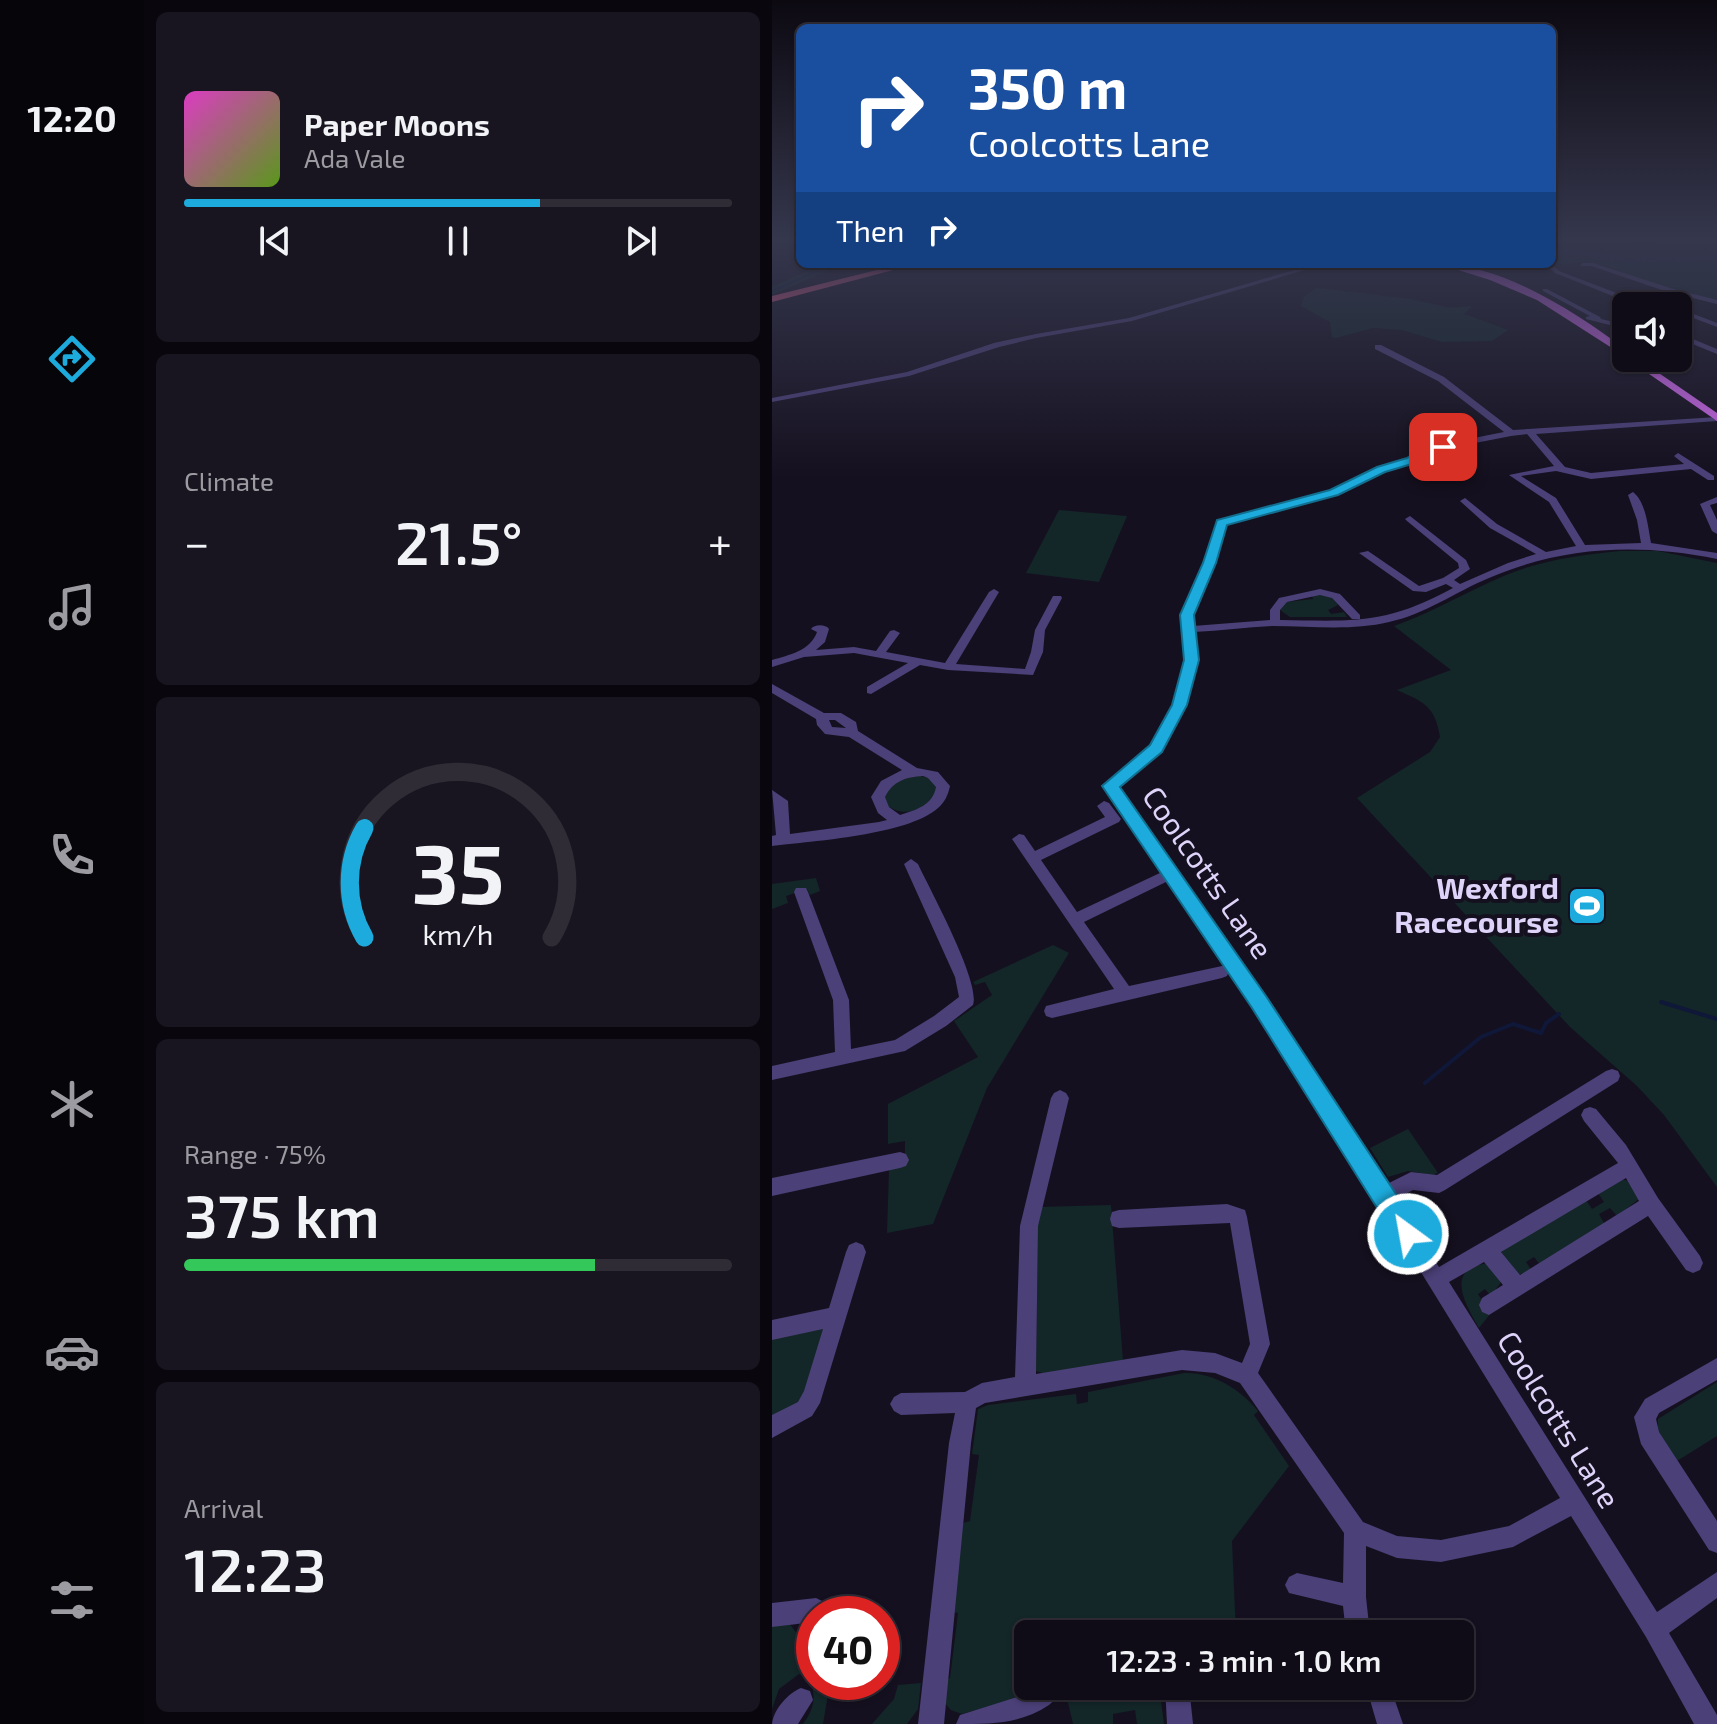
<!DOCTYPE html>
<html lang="en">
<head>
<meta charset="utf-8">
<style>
  :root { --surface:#100c17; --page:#191520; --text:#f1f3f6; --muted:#9c9ba1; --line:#302c36; --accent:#1cabdc }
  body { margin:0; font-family:"Exo 2",sans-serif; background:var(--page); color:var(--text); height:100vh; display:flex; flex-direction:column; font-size:30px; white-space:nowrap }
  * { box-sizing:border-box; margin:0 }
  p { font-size:26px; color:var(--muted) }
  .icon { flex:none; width:44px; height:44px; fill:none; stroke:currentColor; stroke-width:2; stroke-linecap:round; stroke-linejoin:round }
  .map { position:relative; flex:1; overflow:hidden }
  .sheet { display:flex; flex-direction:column; gap:12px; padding:12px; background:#09070d; width:628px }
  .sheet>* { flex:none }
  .banner { position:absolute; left:24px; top:24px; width:760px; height:244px; border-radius:12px; box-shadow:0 2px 6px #0004,0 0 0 2px var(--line); background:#1a4fa0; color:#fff; overflow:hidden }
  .controls { position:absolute; left:840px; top:292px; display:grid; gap:16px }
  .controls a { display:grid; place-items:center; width:80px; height:80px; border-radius:12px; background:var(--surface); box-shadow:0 2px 6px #0004,0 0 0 2px var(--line); font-size:40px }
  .speed { position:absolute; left:24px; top:1596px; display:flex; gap:16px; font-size:40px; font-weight:700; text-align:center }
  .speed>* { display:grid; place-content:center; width:104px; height:104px; border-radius:50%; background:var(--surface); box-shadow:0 2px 6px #0004,0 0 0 2px var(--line); line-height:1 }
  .speed .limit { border:12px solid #d22; background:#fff; color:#111 }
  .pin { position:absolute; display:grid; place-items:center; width:68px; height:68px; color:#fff; margin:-34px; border-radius:16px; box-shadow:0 4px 12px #0006 }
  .me { position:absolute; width:88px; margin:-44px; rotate:328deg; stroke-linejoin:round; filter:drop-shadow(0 0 6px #0008) }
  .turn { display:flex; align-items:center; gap:28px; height:168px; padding:0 40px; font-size:36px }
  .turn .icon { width:104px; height:104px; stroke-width:2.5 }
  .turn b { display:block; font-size:56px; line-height:68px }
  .then { display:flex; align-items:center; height:76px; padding:0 40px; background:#0003; gap:16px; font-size:30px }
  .big { font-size:60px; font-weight:600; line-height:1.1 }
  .sheet .widget { flex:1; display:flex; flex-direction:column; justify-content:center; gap:12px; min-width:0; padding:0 28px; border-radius:12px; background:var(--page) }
  .sheet .dial { align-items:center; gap:0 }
  .dial svg { height:208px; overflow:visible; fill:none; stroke:var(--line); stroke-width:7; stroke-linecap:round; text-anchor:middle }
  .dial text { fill:var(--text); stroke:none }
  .song { display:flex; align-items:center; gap:24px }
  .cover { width:96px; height:96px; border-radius:12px; background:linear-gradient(135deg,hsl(310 70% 55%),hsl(90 70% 35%)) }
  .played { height:8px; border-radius:4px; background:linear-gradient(90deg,var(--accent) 65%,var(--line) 65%) }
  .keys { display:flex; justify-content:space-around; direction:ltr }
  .heat { display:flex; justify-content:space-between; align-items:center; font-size:44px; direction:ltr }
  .charge { height:12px; border-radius:6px; background:linear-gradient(90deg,#34c759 75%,var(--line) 0) }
  .trip { position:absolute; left:242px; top:1620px; width:460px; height:80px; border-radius:12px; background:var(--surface); box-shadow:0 2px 6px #0004,0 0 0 2px var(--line); font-weight:600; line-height:80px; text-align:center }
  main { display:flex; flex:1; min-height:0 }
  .tab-bar { display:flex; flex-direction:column; width:144px; justify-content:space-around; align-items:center; background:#060509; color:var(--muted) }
  .tab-bar .icon { width:56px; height:56px }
  .tab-bar .active { color:var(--accent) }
  .tab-bar b { font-size:36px; color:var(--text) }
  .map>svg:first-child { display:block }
  .green { fill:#132628 }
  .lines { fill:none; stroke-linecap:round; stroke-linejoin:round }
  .stream-far1 { stroke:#0f1838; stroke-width:2 }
  .stream { stroke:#0f1838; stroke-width:4 }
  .river { fill:#0f1838; fill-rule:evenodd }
  .minor { fill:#4b4078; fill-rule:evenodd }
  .major { fill:#cf68ec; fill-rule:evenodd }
  .highway { fill:#ea5e8b; fill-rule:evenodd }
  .route { fill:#1cabdc; stroke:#126f8f; stroke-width:2 }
  .labels { text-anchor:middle; stroke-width:8; stroke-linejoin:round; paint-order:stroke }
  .street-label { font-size:30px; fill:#ded3f9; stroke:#15101f }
  .poi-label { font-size:30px; font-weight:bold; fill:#ded3f9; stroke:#15101f; text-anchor:end }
</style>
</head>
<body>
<main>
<nav class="tab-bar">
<b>12:20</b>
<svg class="icon active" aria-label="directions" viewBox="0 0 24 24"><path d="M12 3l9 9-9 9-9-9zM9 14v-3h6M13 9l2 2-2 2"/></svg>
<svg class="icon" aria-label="music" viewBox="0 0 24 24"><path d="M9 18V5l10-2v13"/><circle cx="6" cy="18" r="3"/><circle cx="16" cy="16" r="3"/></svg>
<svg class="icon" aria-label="phone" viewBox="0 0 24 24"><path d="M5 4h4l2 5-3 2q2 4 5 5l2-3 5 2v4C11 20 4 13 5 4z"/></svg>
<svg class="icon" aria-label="climate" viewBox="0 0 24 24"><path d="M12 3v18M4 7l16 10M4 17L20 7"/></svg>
<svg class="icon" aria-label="car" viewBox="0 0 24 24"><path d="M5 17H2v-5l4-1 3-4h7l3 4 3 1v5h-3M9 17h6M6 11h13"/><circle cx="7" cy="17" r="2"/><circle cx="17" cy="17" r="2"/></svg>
<svg class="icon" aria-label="filters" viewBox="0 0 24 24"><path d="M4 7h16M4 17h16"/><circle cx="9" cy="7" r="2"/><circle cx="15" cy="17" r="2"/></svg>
</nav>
<section class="sheet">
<div class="widget">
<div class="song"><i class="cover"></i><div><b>Paper Moons</b><p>Ada Vale</p></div></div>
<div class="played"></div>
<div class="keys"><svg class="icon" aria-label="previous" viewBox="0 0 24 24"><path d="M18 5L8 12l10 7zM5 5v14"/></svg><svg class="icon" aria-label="pause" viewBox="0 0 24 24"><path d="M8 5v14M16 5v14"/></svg><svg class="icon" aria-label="next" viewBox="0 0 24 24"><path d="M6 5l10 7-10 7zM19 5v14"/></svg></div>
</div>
<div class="widget"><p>Climate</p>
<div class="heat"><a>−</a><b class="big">21.5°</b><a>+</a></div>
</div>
<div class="widget dial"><svg viewBox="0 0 100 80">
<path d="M14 69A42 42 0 1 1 86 69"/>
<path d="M14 69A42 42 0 0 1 14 27" stroke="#1cabdc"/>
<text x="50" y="56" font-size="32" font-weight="700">35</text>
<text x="50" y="72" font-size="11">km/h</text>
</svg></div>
<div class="widget"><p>Range · 75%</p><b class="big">375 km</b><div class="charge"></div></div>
<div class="widget"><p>Arrival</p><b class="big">12:23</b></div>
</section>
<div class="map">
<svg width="945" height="1724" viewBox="0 0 945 1724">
  <rect width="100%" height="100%" fill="#15101f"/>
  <g class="green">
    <path d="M874 238H945V301C922 293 901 290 878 283 858 278 839 264 818 263 805 261 794 266 780 263V247L832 250 884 245Z"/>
    <polygon points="51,264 130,264 111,269 61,268 0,295 0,287"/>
    <polygon points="545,288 638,299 679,308 700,306 692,314 736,330 720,341 670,342 630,330 601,328 564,338 560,337 558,322 529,306 532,297"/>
    <polygon points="287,510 355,516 327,582 254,573"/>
    <path d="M848 551H886L945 563V1187L892 1115 865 1086 798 1027 585 798 658 752 668 737C663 706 652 702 625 690L679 670 622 626C661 612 696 591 734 575 770 560 809 555 848 551Z"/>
    <polygon points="548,594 559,597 566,605 556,610 559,614 572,612 575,617 518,617 508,610 514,602 541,599 540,595"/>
    <path d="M144 775 157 778 166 789C155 809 133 821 112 803L111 796 123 781Z"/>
    <polygon points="44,878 48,891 38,895 35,889 14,896 16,903 0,909 0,884"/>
    <polygon points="281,945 297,953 215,1088 161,1224 115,1233 117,1170 133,1165 133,1141 116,1144 116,1104 206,1057 182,1021 220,995 213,982 203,985 201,982"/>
    <polygon points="636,1129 666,1173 660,1175 636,1171 616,1177 598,1148"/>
    <polygon points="847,1179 858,1181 867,1199 845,1216 838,1208 827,1214 833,1225 769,1266 762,1257 754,1262 760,1271 745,1275 729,1255 731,1249 814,1200 820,1209 832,1202 826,1193"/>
    <polygon points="339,1205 351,1361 277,1375 264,1371 266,1207"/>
    <path d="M718 1263 729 1282 719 1296 713 1289 706 1294 718 1314 707 1328C693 1304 671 1267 718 1263Z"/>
    <polygon points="48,1327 52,1329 37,1384 26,1404 0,1419 0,1337"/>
    <path d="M412 1373C441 1372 468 1389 486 1411L482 1415 517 1466 460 1541 464 1634H256V1661L244 1667 247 1684 243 1699 190 1714 179 1710 168 1698 169 1682 178 1678 186 1613 179 1612 191 1523 198 1521 207 1455 200 1454 206 1409 216 1405 304 1394 305 1404 316 1402V1392Z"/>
    <polygon points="945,1382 945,1436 905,1461 886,1432 886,1419"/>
    <path d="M16 1622 30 1640 42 1639V1682H58L51 1724H31C43 1708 44 1697 38 1679L27 1674 7 1689 0 1709V1625Z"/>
    <polygon points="149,1683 146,1709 135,1724 100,1724 122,1699 126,1685"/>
    <polygon points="292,1686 387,1686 392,1724 365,1724 363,1710 341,1714 341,1724 301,1724"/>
  </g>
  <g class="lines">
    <polyline class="stream-far1" points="0,291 52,268 85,264"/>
    <g class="stream">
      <polyline points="889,1002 945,1019"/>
      <polyline points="653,1083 709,1037 741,1024 769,1033 774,1023 787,1014"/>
    </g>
    <polygon class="river" points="780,251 820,252 862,260 874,256 900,258 945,254 945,258 900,262 875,260 863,264 820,256 780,255"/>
    <g class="minor">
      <polygon points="810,263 821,263 898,288 945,300 945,304 901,293 869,302 875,306 866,306 783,273 778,268 783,267 787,271 863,300 893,291 819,266 808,266"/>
      <polygon points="543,264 553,264 360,321 264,338 227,347 137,376 0,402 0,398 135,372 222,343 264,334 357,318"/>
      <polygon points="771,289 775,289 828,317 829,319 854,325 854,329 814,319 814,317 818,316 771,291"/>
      <polygon points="906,308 945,323 945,327 906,312"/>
      <polygon points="906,333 945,349 945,354 906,338"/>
      <path d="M603 345H609L672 377 741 430 945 417V421L764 434 793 467 819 473 912 464 902 456 906 453 942 476V480H936L919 469 819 479 784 471 749 476 784 498 813 545 869 543 865 520 856 495 861 492C874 502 876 527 879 543L945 553V559C867 543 791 546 717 578 683 592 654 614 617 622 579 631 541 626 501 626 475 627 449 631 422 632L425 660 413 705 388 752 346 787 493 997 615 1184 639 1172 665 1175 834 1071 840 1069 846 1071 848 1076 846 1081 673 1190 667 1193 641 1190 624 1199 667 1267 846 1163 812 1121 809 1115 812 1109 818 1107 824 1109 854 1145 886 1198 928 1256 931 1263 928 1270 921 1273 914 1270 876 1216 717 1315 710 1312 707 1305 710 1298 731 1285 712 1262 677 1282 885 1612 945 1572V1598L897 1633 945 1715V1724H922L874 1637 799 1516 741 1547 669 1562 625 1558 594 1546V1597L598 1634H574L571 1606 517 1593 513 1585 517 1577 525 1573 571 1583 572 1533 468 1383 443 1373 410 1370 213 1403 204 1408 199 1443 172 1724H146L177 1443 183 1413 129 1415 122 1411 118 1404 122 1397 129 1393 193 1392 210 1383 243 1377 248 1226 279 1098 282 1093 288 1090 294 1093 297 1098 266 1226 264 1374 410 1350 443 1353 470 1363 478 1344 458 1223 347 1228 340 1226 338 1219 340 1212 347 1210 455 1204 473 1210 475 1217 498 1344 486 1373 591 1522 625 1536 669 1540 737 1526 788 1498 599 1191 457 971 455 976 450 978 280 1018 274 1016 272 1011 274 1006 342 989 240 839 247 834 252 835 263 851 333 817 325 806 332 801 337 803 349 819 347 822 269 860 305 912 390 872 332 786 379 746 401 705 413 660 410 615 432 563 446 520 559 491 606 468 636 458 651 448 732 432 666 381 603 349ZM755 434 782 466 737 475 777 502 804 546 774 552 725 524 693 498 688 501 718 528 764 554 736 563 688 584 682 580 698 569 694 560 638 516 633 519 635 521 686 563 687 568 671 578 647 586 596 551 587 553 641 591 654 592 674 584 681 588C613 625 582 621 508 620V610L515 602 548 595 560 598 580 619H588V615L568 594 548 589 507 598 498 610V620L421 626 420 615 442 563 453 524 565 495 612 472 642 462 657 452 739 436ZM396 881 455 967 450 966 357 986 312 922ZM854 1178 867 1201 748 1275 729 1252Z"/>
      <polygon points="945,497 945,503 938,505 945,520 945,534 940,531 928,504"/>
      <path d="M222 589 227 592 184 664 253 669 259 652 263 630 281 596H289L290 598 273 630 271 652 261 675 176 670 148 665 99 694 95 693V687L136 663 82 653 32 657 0 667V660C17 655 38 651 45 632L39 629C42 624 54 624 57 629L53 642 44 650 82 647 104 651 118 631 122 630 128 633 114 652 173 663 217 592Z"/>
      <path d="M0 684 52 713H69L84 722 86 731 145 768 166 772 178 786C176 795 173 802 166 808 136 835 41 841 0 846V836L4 835 0 790 16 801 18 834 107 822 115 820 106 813 99 797 109 781 130 770 77 737 53 734 45 725 44 719 0 693ZM57 720H63L74 728 60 727ZM151 776 156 778 164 787C161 805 144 810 128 815L117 807 113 797C121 781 134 777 151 776Z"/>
      <path d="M139 859 146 864C158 890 209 982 201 1005L174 1026 133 1051 0 1080V1066L63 1052 61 1000 22 892 24 888H34L36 892 77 1000 79 1049 123 1040 162 1016 187 997 183 977 132 864Z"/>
      <polygon points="128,1152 134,1154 137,1160 134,1166 128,1168 0,1196 0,1178"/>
      <polygon points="84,1242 91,1245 94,1252 48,1403 40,1416 0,1438 0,1415 26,1402 32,1391 51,1329 0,1340 0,1320 57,1308 74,1252 77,1245"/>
      <polygon points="945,1358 945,1380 887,1413 884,1419 887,1432 945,1521 945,1553 937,1550 869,1444 862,1417 873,1399"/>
      <polygon points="44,1598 52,1602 56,1610 54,1614 42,1614 42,1622 0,1627 0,1603"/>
      <path d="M261 1686H293C290 1695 284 1699 277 1705 248 1724 220 1724 184 1724L188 1715 248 1696Z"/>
      <polygon points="393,1686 417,1686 421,1724 395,1724"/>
      <polygon points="594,1686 618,1686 631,1724 605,1724"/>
      <path d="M29 1688 38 1691 41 1700 26 1724H0C1 1710 16 1693 29 1688Z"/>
    </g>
    <g class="major">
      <path d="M667 264C730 264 805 313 854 350V357L765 300 718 280Z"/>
      <polygon points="854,358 865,358 945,413 945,421"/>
    </g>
    <polygon class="highway" points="129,264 144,264 0,302 0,296"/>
  </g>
  <linearGradient id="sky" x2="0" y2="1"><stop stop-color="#0c0911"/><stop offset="0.5" stop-color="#35374d"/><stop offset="1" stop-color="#35374d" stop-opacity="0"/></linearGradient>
  <rect width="945" height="479" fill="url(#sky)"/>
  <polygon class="route" points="671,443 675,444 675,449 658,453 643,463 613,472 566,495 455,525 444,563 422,615 427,660 415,705 390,752 348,787 494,996 645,1226 648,1234 645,1243 636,1246 627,1243 480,1008 330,786 378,745 400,705 412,660 408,615 431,563 445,520 558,490 605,467 635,458 650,448"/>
  <defs>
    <symbol id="stadium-square" viewBox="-11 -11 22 22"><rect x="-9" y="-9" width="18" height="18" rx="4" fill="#1cabdc" stroke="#15101f"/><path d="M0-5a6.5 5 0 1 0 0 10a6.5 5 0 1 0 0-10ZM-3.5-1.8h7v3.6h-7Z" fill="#fff"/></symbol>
  </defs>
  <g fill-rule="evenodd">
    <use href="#stadium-square" x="793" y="884" width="44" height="44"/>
  </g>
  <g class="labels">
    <g class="street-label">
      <text transform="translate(435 873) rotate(55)" y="10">Coolcotts Lane</text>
      <text transform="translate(786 1420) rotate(58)" y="10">Coolcotts Lane</text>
    </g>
    <g class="poi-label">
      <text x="787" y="899">Wexford<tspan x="787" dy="34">Racecourse</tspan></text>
    </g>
  </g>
</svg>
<div class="controls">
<a><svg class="icon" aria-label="sound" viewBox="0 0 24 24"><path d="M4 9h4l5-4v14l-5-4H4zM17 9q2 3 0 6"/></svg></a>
</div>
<div class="speed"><div class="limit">40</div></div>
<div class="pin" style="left:671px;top:447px;background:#d93025"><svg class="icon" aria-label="arrive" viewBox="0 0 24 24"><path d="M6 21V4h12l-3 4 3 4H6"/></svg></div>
<svg class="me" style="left:636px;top:1234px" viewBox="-20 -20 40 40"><circle r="17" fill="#1cabdc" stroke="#fff" stroke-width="3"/><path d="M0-11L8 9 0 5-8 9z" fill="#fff"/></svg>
<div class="trip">12:23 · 3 min · 1.0 km</div>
<div class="banner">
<div class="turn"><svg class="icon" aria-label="right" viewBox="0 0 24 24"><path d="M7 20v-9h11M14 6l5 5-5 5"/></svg><div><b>350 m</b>Coolcotts Lane</div></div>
<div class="then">Then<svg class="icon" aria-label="right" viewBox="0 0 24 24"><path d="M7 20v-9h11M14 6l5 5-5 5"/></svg></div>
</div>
</div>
</main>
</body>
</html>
